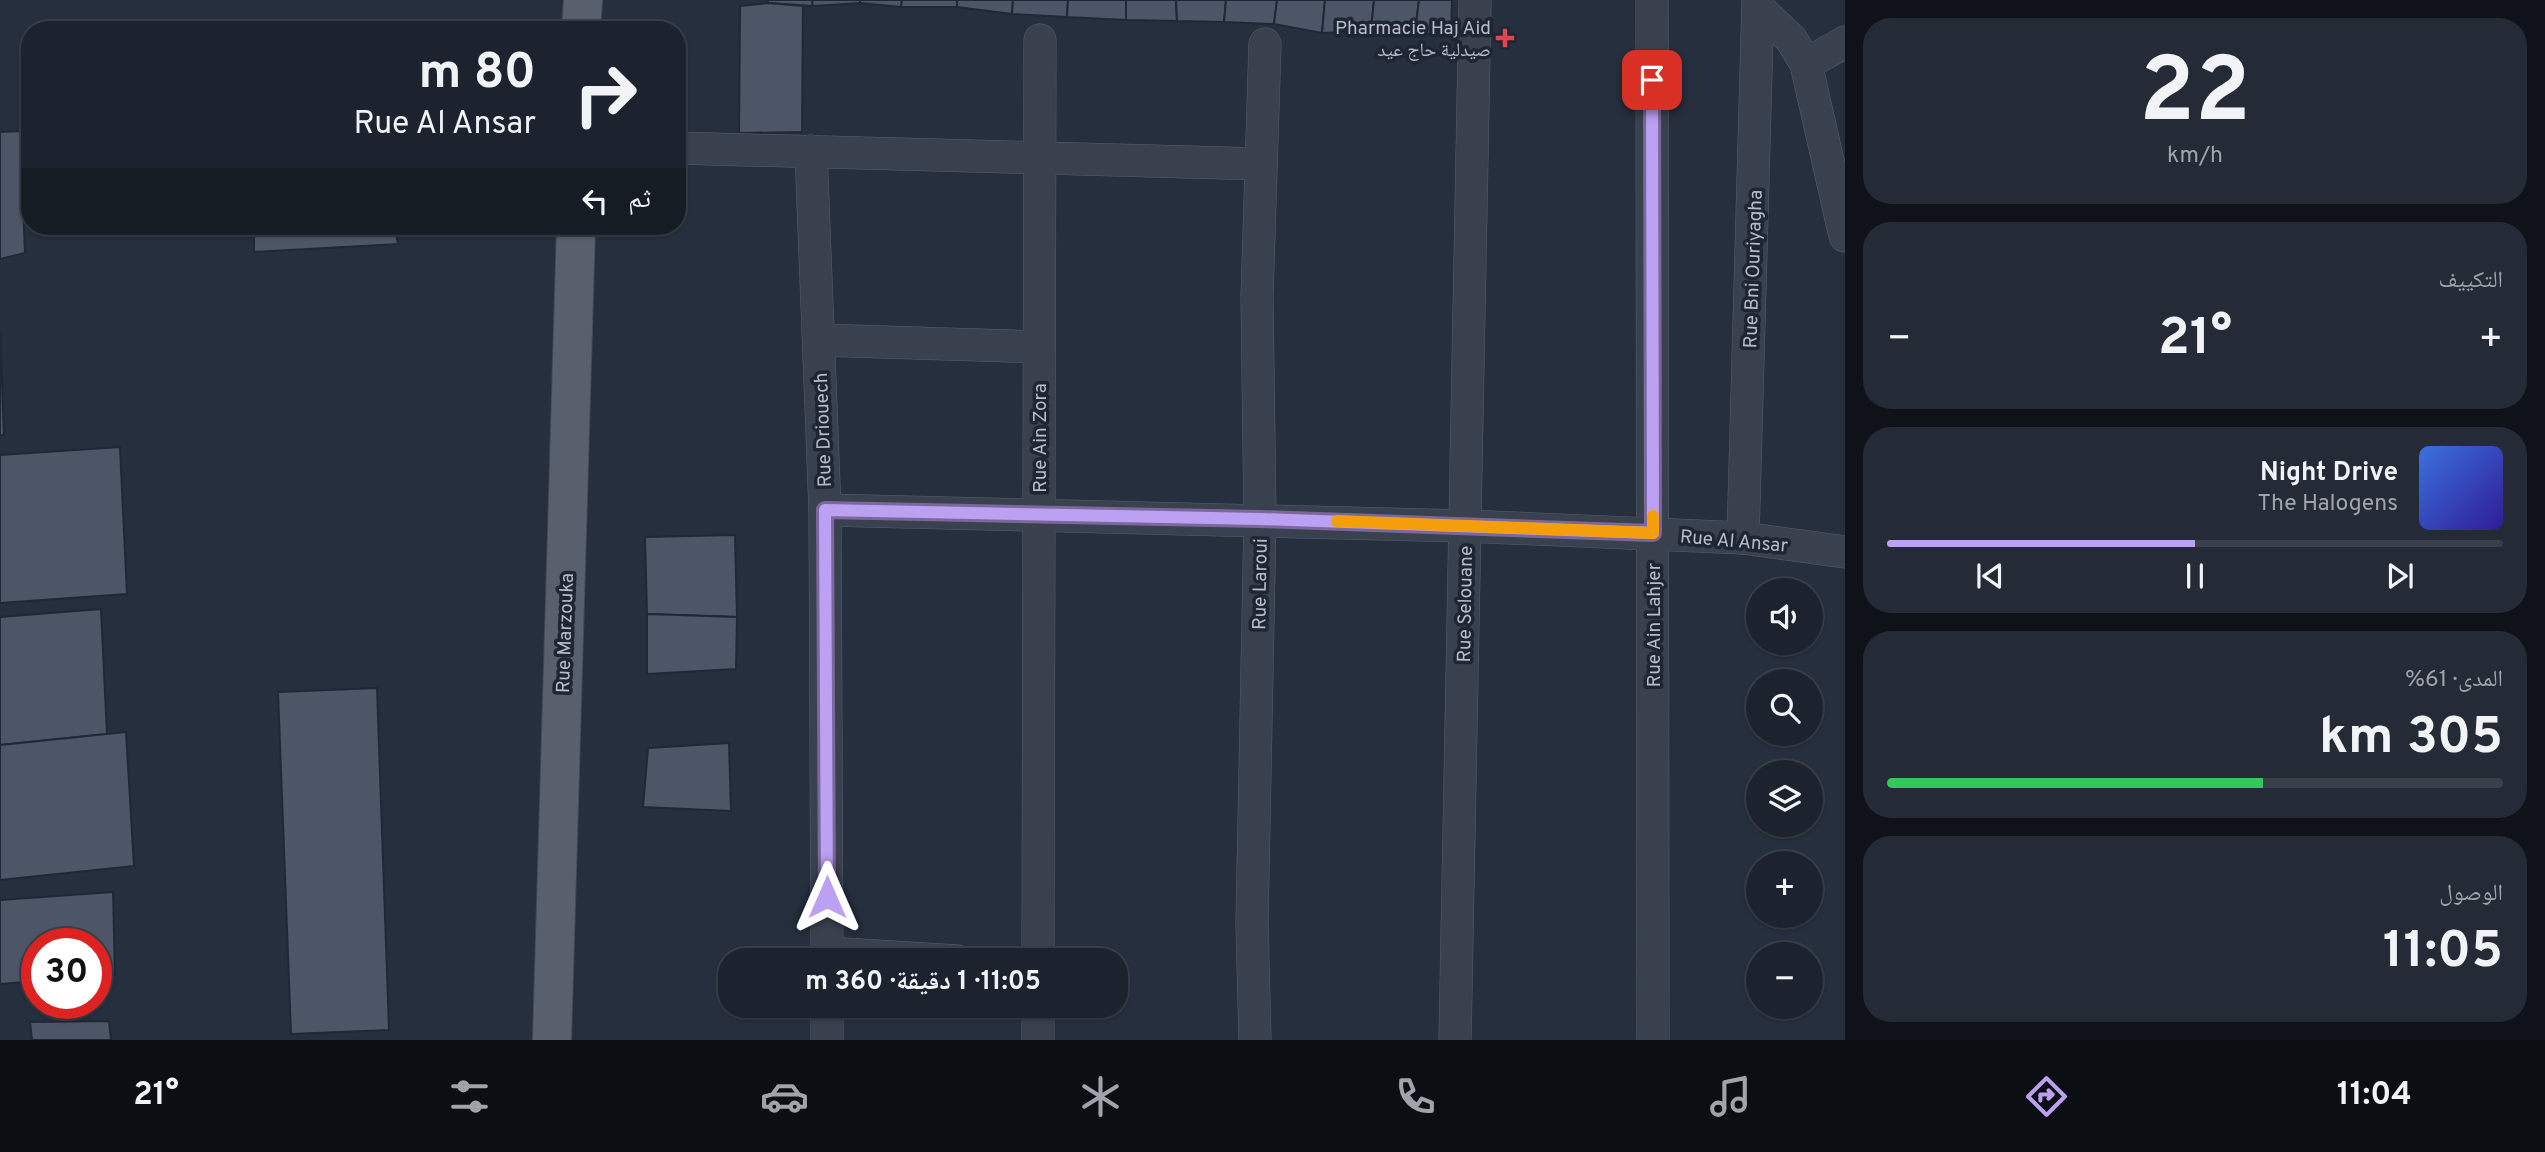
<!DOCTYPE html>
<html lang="ar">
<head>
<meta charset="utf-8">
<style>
  :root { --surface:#1c232e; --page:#252b36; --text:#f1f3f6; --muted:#a0a4aa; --line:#3a404a; --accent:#bca0f2 }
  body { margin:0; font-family:Overpass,"Noto Naskh Arabic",sans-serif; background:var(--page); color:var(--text); direction:rtl; height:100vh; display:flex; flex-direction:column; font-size:26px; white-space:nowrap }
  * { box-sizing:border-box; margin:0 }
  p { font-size:23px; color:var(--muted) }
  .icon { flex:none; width:38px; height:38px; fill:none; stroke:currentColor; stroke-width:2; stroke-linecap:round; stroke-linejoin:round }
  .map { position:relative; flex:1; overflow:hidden; direction:ltr }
  .details { display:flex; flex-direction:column; gap:18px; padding:18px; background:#0f1319; width:700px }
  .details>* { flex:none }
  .top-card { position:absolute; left:21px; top:21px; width:665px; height:214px; border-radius:28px; box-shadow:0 2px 5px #0004,0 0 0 2px var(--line); direction:rtl; background:#1c232e; color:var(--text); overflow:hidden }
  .buttons { position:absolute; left:1746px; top:578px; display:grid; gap:14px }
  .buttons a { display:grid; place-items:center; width:77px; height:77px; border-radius:50%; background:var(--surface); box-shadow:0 2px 5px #0004,0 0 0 2px var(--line); font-size:35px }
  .speed { position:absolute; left:21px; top:928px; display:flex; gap:14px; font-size:35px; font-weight:700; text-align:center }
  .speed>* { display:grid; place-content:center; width:91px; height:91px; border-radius:50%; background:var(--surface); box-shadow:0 2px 5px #0004,0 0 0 2px var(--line); line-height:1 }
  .speed .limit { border:10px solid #d22; background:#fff; color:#111 }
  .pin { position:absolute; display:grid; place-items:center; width:60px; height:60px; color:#fff; margin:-30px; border-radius:14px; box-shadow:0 4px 10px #0006 }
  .me { position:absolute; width:77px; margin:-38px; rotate:0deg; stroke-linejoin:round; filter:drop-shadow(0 0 5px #0008) }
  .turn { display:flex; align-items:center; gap:24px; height:147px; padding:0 35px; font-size:32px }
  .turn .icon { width:91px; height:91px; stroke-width:2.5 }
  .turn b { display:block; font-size:49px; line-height:60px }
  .then { display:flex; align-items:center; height:66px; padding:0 35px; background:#0003; gap:14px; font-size:26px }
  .big { font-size:52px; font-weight:700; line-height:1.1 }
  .details .card { flex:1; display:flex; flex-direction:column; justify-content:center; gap:10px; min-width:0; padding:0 24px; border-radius:28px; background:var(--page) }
  .details .dial { align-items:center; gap:0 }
  .dial b { font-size:91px; line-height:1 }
  .song { display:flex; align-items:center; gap:21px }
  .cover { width:84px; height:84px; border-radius:10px; background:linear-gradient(135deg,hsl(220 70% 55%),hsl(250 70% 35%)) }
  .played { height:7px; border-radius:4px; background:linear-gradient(90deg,var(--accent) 50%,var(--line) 50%) }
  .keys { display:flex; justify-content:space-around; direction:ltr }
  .heat { display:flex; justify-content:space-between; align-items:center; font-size:38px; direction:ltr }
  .charge { height:10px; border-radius:5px; background:linear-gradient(90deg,#34c759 61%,var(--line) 0) }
  .trip { position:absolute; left:718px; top:948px; width:410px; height:70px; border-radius:28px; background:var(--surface); box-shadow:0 2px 5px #0004,0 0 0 2px var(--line); font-weight:700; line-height:70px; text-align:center; direction:rtl }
  .tabs { display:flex; height:112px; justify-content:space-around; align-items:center; background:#0b0e12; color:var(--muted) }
  .tabs .icon { width:49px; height:49px }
  .tabs .current { color:var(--accent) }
  .tabs b { font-size:32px; color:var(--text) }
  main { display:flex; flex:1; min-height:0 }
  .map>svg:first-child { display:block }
  .building { fill:#4c5667; stroke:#202835; stroke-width:2 }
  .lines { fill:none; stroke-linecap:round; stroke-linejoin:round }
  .minor-casing { stroke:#575f6c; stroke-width:33 }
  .major-casing { stroke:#434a57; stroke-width:40 }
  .minor { stroke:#3a414e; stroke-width:32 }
  .major { stroke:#58606e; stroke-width:38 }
  .route-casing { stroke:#7a689d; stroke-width:18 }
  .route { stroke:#bca0f2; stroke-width:12 }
  .slow { stroke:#f59e0b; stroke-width:12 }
  .health-dot { fill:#e0444e; stroke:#1e2633; stroke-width:2.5 }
  .labels { text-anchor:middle; stroke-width:7; stroke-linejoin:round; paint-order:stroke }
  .poi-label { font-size:19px; fill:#b6bcc9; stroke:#1e2633; text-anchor:end }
  .street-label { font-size:19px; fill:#b6bcc9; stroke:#1e2633 }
</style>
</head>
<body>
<main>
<section class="details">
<div class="card dial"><b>22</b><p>km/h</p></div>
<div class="card"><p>التكييف</p>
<div class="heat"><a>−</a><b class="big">21°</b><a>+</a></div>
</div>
<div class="card">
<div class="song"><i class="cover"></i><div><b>Night Drive</b><p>The Halogens</p></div></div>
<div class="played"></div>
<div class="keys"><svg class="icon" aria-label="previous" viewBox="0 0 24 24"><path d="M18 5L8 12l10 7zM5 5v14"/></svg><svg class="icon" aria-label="pause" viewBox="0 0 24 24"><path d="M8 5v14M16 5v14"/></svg><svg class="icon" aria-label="next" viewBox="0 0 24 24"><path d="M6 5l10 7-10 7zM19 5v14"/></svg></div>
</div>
<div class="card"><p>المدى · 61%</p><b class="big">305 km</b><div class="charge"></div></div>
<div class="card"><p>الوصول</p><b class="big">11:05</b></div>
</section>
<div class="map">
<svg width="1845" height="1040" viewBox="0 0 1845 1040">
  <rect width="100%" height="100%" fill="#262f3e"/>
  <g class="building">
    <polygon points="768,0 812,0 813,6 768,3"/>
    <polygon points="812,0 860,0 860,3 813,6"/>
    <polygon points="860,0 902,0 901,7 860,3"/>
    <polygon points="902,0 957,0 957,7 901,7"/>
    <polygon points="957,0 1013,0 1012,14 957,7"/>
    <polygon points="1013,0 1068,0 1067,17 1012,14"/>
    <polygon points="1068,0 1126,0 1126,20 1067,17"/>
    <polygon points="1126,0 1176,0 1177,21 1126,20"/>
    <polygon points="1176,0 1226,0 1224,22 1177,21"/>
    <polygon points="1226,0 1277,0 1274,24 1224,22"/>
    <polygon points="1277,0 1325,0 1322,33 1274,24"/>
    <polygon points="1325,0 1374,0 1371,31 1322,33"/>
    <polygon points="1374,0 1419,0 1415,32 1371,31"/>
    <polygon points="1419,0 1452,0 1451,37 1415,32"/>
    <polygon points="768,3 803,6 802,132 739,133 740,6"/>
    <polygon points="20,131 25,253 0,259 0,132"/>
    <polygon points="254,226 395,226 398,244 254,252"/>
    <polygon points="0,331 4,435 0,435"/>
    <polygon points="120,447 127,594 0,603 0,455"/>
    <polygon points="735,535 737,617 647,614 645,537"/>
    <polygon points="101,609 107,734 0,745 0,617"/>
    <polygon points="647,614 737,617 736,669 647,674"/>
    <polygon points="377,688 389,1030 291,1034 278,692"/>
    <polygon points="126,732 134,866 0,880 0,745"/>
    <polygon points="729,743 731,811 643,807 648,748"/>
    <polygon points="113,892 115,975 96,977 96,943 37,943 37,981 0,984 0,900"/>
    <polygon points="109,1021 111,1040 32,1040 30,1022"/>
  </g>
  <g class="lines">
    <defs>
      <g id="minor">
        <polyline points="1652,0 1653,1040"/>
        <polyline points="1759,9 1791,39 1806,64 1845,236"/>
        <polyline points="1806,64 1845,42"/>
        <polyline points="677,148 1261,164"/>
        <polyline points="811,151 825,510 827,961"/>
        <polyline points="819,340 1039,347"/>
        <polyline points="825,510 1465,526 1743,538 1845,552"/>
        <polyline points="1743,538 1758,0"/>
        <polyline points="827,953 957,961"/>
        <polyline points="1038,961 1040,40"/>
        <polyline points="1038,1006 1038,1040"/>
        <polyline points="827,1040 827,1006"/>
        <polyline points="1255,1040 1252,923 1260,519 1257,297 1265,44"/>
        <polyline points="1455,1040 1475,0"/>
      </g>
      <g id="major">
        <polyline points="581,30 583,0"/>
        <polyline points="552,1040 576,226"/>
      </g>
    </defs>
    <use href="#minor" class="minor-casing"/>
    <use href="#major" class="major-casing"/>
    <use href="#minor" class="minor"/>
    <use href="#major" class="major"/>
  </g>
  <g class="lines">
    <defs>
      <polyline id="route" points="827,897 825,510 1260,519 1653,533 1652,80"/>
    </defs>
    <use href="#route" class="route-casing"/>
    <use href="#route" class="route"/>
    <polyline class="slow" points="1337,521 1653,533 1653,516"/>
  </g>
  <path class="health-dot" d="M1501.5 27.5h7v7h7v7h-7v7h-7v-7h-7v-7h7z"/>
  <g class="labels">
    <g class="poi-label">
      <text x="1491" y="34">Pharmacie Haj Aid<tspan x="1491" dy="22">صيدلية حاج عيد</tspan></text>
    </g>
    <g class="street-label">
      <text transform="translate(1752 269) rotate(-88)" y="7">Rue Bni Ouriyagha</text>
      <text transform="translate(822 430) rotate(-92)" y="7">Rue Driouech</text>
      <text transform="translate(1039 438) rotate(-90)" y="7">Rue Ain Zora</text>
      <text transform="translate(1734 540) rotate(5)" y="7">Rue Al Ansar</text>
      <text transform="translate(1259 584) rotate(-89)" y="7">Rue Laroui</text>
      <text transform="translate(1464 604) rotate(-89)" y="7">Rue Selouane</text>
      <text transform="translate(1653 625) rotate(-90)" y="7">Rue Ain Lahjer</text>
      <text transform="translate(564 633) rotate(-88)" y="7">Rue Marzouka</text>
    </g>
  </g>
</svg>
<div class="buttons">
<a><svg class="icon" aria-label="sound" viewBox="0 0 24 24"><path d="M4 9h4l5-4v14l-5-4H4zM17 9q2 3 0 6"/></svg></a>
<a><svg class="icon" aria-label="search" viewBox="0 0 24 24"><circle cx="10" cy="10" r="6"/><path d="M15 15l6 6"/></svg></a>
<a><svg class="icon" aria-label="layers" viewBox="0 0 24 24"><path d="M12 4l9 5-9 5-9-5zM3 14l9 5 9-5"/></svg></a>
<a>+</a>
<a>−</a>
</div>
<div class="speed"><div class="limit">30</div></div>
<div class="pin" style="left:1652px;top:80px;background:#d93025"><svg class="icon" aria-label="arrive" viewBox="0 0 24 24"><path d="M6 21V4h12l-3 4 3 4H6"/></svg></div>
<svg class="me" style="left:827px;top:897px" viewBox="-20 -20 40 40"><path d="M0-17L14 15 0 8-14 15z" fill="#bca0f2" stroke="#fff" stroke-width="4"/></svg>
<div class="trip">11:05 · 1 دقيقة · 360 m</div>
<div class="top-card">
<div class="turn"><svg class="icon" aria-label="right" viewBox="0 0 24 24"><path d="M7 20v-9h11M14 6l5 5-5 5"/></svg><div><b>80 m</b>Rue Al Ansar</div></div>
<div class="then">ثم<svg class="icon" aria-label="left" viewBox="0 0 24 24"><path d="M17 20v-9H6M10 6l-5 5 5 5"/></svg></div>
</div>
</div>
</main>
<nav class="tabs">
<b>11:04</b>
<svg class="icon current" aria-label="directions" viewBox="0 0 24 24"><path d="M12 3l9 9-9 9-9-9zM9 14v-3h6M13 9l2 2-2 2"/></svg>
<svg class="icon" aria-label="music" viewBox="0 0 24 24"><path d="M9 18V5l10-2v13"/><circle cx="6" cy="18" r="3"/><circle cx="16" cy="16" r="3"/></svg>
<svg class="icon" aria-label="phone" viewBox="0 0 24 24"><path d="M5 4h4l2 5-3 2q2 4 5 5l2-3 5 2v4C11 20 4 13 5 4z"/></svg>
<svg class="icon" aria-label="climate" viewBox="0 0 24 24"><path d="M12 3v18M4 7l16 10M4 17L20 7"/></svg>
<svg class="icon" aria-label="car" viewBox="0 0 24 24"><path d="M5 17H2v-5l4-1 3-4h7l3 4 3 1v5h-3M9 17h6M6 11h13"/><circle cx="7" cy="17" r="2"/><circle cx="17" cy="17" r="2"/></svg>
<svg class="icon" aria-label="filters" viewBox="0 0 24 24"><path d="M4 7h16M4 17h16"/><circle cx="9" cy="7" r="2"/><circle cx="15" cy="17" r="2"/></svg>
<b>21°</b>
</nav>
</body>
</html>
